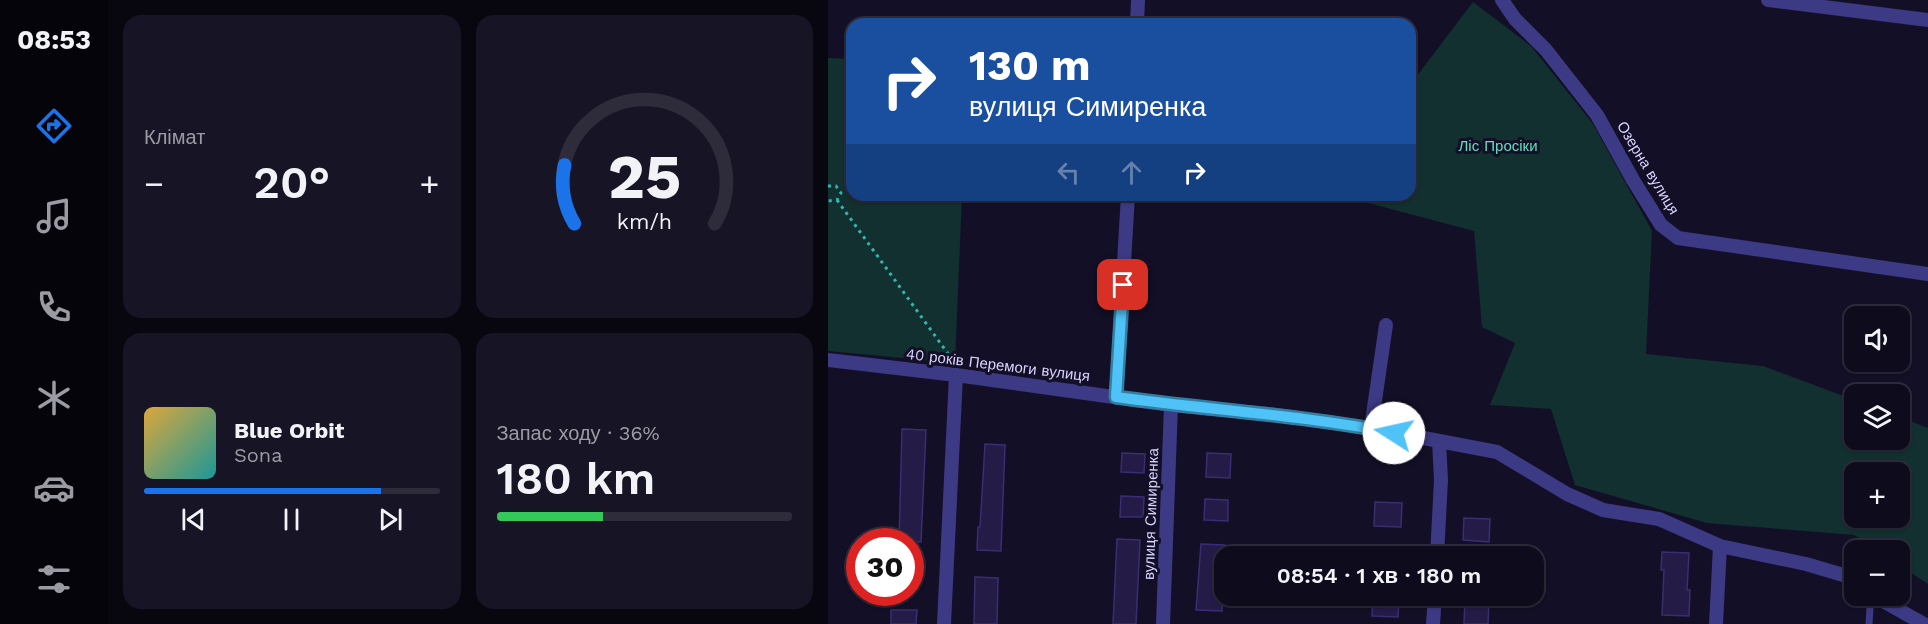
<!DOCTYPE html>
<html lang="uk">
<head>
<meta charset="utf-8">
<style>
  :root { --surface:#0e0b1c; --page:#171425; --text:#f1f3f6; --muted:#9b9ba3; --line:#2e2b3b; --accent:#1a73e8 }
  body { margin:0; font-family:"Work Sans",sans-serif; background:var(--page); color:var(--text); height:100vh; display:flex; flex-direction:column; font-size:22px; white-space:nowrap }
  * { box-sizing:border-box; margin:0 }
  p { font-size:20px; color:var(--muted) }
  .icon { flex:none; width:33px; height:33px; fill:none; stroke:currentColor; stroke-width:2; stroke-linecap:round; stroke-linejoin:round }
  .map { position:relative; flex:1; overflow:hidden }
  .sheet { display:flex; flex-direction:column; gap:15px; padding:15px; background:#08060f; width:720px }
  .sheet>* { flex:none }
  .guide { position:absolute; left:18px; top:18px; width:570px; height:183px; border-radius:18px; box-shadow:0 2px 4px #0004,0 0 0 2px var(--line); background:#1a4fa0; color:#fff; overflow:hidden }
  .buttons { position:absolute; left:1016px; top:306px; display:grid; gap:12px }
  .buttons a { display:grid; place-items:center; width:66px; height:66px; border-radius:12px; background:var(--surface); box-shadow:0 2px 4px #0004,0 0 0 2px var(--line); font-size:30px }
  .speed { position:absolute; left:18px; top:528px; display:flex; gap:12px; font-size:30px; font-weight:700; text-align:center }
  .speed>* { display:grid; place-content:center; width:78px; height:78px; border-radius:50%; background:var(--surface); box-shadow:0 2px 4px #0004,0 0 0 2px var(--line); line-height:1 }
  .speed .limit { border:9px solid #d22; background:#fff; color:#111 }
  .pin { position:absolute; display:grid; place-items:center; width:51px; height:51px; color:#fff; margin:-26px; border-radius:12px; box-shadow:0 3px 9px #0006 }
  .me { position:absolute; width:66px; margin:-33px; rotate:280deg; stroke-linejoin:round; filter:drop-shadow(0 0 4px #0008) }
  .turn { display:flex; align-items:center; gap:21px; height:126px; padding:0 24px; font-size:27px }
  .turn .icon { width:78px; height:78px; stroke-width:2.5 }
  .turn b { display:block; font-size:42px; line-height:51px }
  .lanes { display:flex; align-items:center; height:57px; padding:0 24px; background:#0003; justify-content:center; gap:30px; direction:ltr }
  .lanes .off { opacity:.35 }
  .big { font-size:45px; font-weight:600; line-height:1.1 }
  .sheet .tile { flex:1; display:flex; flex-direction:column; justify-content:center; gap:9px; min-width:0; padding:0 21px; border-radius:18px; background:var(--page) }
  .sheet .dial { align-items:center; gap:0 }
  .dial svg { height:156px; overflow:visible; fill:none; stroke:var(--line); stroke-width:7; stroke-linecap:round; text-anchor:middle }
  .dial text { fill:var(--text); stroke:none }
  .song { display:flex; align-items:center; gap:18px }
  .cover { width:72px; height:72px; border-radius:9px; background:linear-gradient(135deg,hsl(40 70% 55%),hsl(180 70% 35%)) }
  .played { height:6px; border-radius:3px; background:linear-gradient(90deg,var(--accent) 80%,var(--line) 80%) }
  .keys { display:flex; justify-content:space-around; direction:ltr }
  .heat { display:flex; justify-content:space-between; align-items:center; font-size:33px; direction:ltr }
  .charge { height:9px; border-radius:4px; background:linear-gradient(90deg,#34c759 36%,var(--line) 0) }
  .sheet .tiles { flex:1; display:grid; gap:15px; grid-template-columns:repeat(2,1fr) }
  .trip { position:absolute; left:386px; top:546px; width:330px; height:60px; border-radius:18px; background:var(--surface); box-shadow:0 2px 4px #0004,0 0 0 2px var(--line); font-weight:600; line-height:60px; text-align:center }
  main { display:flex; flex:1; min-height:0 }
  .tabs { display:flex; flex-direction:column; width:108px; justify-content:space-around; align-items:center; background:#06040b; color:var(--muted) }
  .tabs .icon { width:42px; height:42px }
  .tabs .current { color:var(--accent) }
  .tabs b { font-size:27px; color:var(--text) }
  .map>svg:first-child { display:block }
  .green { fill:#12302f; fill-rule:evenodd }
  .building { fill:#241b47; stroke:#3b2d73; stroke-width:1.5 }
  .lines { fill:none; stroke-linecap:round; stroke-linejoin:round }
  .path { stroke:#2fb8b0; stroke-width:3; stroke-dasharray:3 4.5; stroke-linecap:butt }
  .service { stroke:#3d3a85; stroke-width:7 }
  .minor { stroke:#3d3a85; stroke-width:14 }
  .route-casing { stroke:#337fa1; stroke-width:15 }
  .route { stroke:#4fc3f7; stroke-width:10 }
  .labels { text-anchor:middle; stroke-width:6; stroke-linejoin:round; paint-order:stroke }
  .park-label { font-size:15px; fill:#5fe0c0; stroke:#130f26 }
  .street-label { font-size:15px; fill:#d9d4ff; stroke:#130f26 }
</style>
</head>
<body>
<main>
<nav class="tabs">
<b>08:53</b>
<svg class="icon current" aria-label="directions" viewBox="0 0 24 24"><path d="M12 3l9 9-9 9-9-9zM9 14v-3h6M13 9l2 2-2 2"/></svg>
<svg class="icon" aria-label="music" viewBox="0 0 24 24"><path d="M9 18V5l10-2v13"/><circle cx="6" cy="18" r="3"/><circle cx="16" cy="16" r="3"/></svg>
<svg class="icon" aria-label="phone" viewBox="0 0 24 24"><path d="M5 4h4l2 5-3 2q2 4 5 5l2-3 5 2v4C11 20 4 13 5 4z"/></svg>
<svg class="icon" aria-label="climate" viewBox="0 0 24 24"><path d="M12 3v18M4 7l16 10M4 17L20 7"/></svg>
<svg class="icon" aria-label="car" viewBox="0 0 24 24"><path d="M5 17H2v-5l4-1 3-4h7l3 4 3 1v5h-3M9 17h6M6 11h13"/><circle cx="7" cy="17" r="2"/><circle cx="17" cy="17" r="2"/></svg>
<svg class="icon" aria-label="filters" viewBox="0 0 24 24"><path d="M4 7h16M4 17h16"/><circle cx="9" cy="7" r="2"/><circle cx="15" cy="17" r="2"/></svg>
</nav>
<section class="sheet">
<div class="tiles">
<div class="tile"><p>Клімат</p>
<div class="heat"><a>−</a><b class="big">20°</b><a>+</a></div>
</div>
<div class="tile dial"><svg viewBox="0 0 100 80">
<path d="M14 69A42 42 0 1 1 86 69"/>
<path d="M14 69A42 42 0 0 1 9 39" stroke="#1a73e8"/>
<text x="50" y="56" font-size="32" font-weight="700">25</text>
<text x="50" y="72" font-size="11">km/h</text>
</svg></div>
<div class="tile">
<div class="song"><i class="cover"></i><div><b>Blue Orbit</b><p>Sona</p></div></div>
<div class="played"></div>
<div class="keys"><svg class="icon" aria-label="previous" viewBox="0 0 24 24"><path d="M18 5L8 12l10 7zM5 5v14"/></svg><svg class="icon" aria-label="pause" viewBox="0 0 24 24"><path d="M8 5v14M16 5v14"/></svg><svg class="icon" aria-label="next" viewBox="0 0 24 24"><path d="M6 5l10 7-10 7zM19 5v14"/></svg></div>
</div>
<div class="tile"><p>Запас ходу · 36%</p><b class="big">180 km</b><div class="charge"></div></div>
</div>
</section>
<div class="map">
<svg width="1100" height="624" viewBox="0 0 1100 624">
  <rect width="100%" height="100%" fill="#130f26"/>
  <g class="green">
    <path d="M645 2 703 46 765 124 824 231 818 354 935 366 1026 400V440H1071V417L1100 428V584L1071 565V550H1050L1026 535 879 523 747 485 723 409 662 405 687 343 654 327 646 231 510 195H582V85ZM1026 472H1071V518H1026Z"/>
    <polygon points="0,58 24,59 24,195 134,195 127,363 0,351"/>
  </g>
  <g class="building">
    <polygon points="74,429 98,430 93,542 71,542"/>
    <polygon points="157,444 177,445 173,551 149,550 150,527 152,527"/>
    <polygon points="294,453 317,454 316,473 293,472"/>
    <polygon points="379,453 403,454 402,478 378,477"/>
    <polygon points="293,496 316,497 315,517 292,517"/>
    <polygon points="377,499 400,500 400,521 376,520"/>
    <polygon points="547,502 574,503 573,527 546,526"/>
    <polygon points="636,518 662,519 661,542 635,540"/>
    <polygon points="289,539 312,540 308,624 285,624"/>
    <polygon points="373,544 397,545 394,611 368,610"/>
    <polygon points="834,552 861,553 859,590 862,590 861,616 834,615 836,570 833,570"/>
    <polygon points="147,577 170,578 169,624 146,624"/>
    <polygon points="545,596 571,596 570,617 544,616"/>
    <polygon points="637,599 661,600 660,624 636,624"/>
    <polygon points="63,610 89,610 88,624 63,624"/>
  </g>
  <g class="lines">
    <g class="path">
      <polyline points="0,186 8,186 13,193 9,200 0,201"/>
      <polyline points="9,200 126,362"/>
    </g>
    <polyline class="service" points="1038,596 1042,608 1041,624"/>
    <g class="minor">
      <polyline points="674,0 687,19 718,50 769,115 805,180 833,225 850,238 1100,274"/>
      <polyline points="940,0 1100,20"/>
      <polyline points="309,24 310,0"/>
      <polyline points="0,360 128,375 343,405 441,414 543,428 669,452 739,494 775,510 831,519 892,546 978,564 1022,577 1026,579"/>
      <polyline points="288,397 300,195"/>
      <polyline points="543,428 558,325"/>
      <polyline points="609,556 613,480 611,441"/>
      <polyline points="1046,596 1096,624"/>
      <polyline points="116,624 128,375"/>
      <polyline points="335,624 343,405"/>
      <polyline points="605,624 607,596"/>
      <polyline points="888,624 892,546"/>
    </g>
  </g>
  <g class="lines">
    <defs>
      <path id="route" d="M295 285 288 397C381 410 474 415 566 433"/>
    </defs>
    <use href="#route" class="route-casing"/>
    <use href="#route" class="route"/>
  </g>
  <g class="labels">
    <g class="park-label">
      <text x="670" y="151">Ліс Просіки</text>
    </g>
    <g class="street-label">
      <text transform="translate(820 168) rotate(59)" y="5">Озерна вулиця</text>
      <text transform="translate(170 365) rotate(7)" y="5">40 років Перемоги вулиця</text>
      <text transform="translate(323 514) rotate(-88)" y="5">вулиця Симиренка</text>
    </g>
  </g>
</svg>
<div class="buttons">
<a><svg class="icon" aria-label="sound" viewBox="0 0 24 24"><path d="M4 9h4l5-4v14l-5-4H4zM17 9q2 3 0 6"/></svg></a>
<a><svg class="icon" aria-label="layers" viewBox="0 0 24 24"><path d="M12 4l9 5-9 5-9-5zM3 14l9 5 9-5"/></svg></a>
<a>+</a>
<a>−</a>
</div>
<div class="speed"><div class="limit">30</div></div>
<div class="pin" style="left:295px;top:285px;background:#d93025"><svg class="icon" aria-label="arrive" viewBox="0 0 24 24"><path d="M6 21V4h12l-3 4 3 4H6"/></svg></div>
<svg class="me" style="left:566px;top:433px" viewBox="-20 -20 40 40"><circle r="19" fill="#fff"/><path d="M0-13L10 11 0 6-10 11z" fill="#4fc3f7"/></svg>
<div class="trip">08:54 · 1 хв · 180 m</div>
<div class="guide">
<div class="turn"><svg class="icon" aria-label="right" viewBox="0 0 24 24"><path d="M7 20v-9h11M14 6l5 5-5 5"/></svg><div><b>130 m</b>вулиця Симиренка</div></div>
<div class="lanes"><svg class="icon off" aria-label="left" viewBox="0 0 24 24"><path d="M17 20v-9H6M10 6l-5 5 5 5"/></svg><svg class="icon off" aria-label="ahead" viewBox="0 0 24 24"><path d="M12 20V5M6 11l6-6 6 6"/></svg><svg class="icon" aria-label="right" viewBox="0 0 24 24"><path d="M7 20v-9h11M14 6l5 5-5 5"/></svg></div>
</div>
</div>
</main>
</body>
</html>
